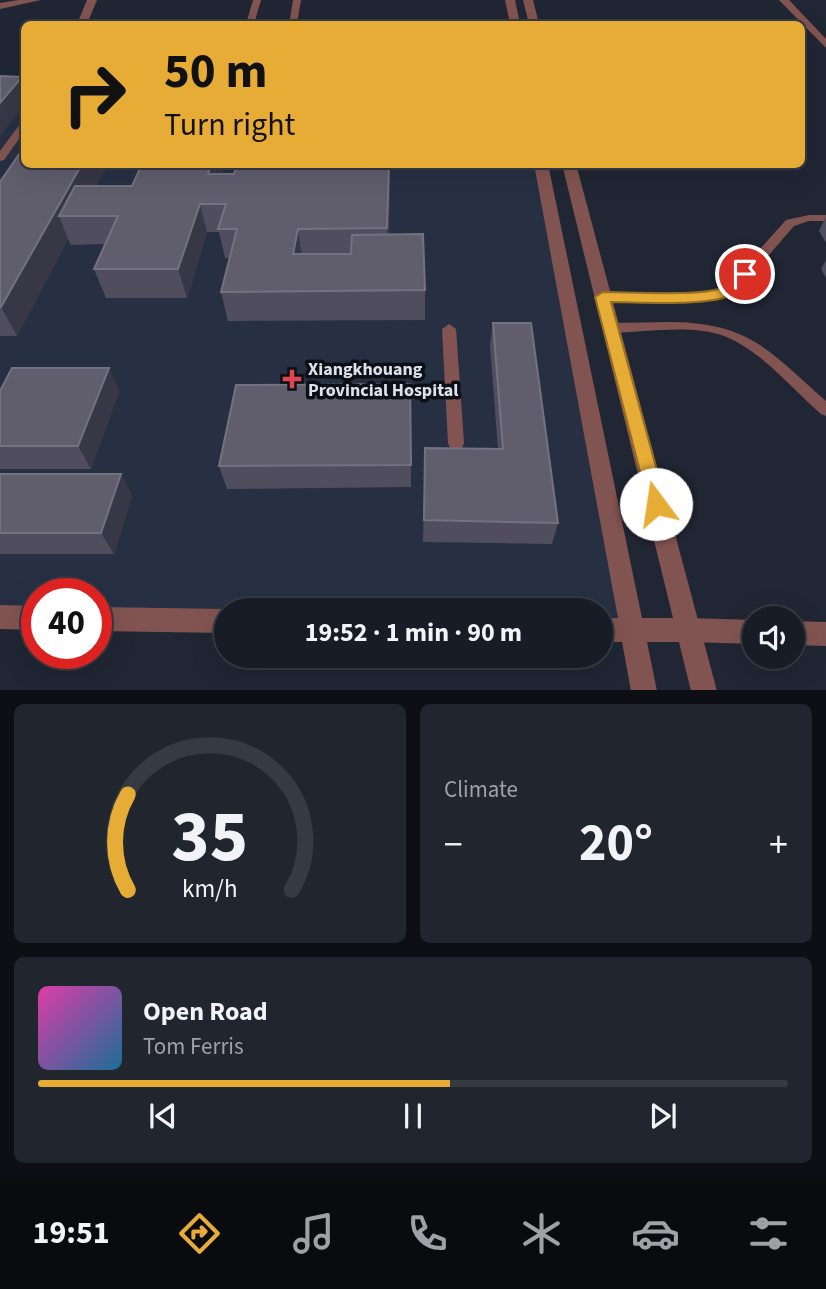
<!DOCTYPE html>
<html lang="en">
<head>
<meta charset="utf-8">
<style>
  :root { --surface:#181c26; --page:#21252e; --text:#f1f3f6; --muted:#9fa1a7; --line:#363a43; --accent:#e7ac36 }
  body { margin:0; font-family:"Source Sans 3",sans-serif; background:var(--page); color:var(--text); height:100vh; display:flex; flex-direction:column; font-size:26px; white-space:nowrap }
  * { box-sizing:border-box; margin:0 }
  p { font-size:23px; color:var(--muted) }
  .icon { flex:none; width:38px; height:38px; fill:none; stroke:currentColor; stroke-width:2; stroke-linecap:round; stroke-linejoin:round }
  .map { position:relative; height:690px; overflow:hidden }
  .side { display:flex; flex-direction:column; gap:14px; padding:14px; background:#0d0f15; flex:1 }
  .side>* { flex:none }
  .hud { position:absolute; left:21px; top:21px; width:784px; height:147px; border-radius:10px; box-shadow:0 7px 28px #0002,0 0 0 2px var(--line); background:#e7ac36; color:#111; overflow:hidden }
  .fabs { position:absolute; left:742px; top:606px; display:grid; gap:14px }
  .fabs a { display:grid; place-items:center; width:63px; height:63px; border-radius:50%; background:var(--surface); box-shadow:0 7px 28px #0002,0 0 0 2px var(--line); font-size:35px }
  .speed { position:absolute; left:21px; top:578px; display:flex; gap:14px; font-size:35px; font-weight:700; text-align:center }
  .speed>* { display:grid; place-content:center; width:91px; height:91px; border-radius:50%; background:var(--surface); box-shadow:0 7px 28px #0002,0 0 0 2px var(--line); line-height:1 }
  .speed .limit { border:10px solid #d22; background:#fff; color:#111 }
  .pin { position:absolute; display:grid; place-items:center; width:60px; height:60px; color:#fff; margin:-30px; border:4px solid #fff; border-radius:50%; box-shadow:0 2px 7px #0007 }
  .me { position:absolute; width:77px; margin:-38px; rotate:346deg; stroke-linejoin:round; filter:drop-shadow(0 0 5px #0008) }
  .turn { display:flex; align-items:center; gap:24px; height:147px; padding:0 28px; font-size:32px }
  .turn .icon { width:91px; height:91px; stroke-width:2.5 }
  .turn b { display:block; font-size:49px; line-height:60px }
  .big { font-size:52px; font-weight:700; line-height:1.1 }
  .side .widget { flex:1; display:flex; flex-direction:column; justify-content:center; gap:10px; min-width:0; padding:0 24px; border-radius:10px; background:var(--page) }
  .side .dial { align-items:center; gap:0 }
  .dial svg { height:182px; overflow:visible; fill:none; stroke:var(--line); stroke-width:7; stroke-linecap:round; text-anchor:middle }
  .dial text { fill:var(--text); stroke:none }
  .song { display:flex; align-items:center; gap:21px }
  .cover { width:84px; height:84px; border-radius:10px; background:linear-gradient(135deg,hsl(320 70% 55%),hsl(200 70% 35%)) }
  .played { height:7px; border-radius:4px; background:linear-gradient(90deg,var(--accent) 55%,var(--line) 55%) }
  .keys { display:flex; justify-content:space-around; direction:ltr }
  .heat { display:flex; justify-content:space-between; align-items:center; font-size:38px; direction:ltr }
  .side .tiles { flex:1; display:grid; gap:14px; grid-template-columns:1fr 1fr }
  .widget:last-child { grid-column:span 2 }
  .trip { position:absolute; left:214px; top:598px; width:399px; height:70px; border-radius:35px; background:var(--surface); box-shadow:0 7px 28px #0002,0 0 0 2px var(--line); font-weight:700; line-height:70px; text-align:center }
  .tab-bar { display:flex; height:112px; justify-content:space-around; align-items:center; background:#0a0b0f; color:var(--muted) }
  .tab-bar .icon { width:49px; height:49px }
  .tab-bar .current { color:var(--accent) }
  .tab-bar b { font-size:32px; color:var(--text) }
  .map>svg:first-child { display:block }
  .built { fill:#273043 }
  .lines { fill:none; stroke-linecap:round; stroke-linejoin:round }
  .service { fill:#825451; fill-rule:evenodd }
  .minor { fill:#825451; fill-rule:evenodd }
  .tertiary { fill:#825451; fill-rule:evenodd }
  .wall { fill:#504e5e }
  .shaded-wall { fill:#373746 }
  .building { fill:#605e6d; stroke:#737280; stroke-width:2 }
  .route { fill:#e7ac36; stroke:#967023; stroke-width:2 }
  .health-dot { fill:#e0444e; stroke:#0c0f15; stroke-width:2.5 }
  .labels { text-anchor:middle; stroke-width:7; stroke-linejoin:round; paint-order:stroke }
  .poi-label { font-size:18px; font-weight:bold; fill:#dce1ea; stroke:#0c0f15; text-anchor:start }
</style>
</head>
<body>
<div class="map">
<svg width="826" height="691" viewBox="0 0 826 691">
  <rect width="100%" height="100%" fill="#202633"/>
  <polygon class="built" points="24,87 24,164 541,165 632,630 600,630 600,611 226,611 96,619 96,593 37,593 37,618 0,617 0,88"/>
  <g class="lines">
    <g class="service">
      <polygon points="253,0 261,0 254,24 246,24"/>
      <polygon points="293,0 301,0 297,24 289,24"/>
      <polygon points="24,123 24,132 4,160 0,161 0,151 20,124"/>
      <polygon points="809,215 826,215 826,221 809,221 794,226 735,294 703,300 603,301 596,297 603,293 703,292 726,287 786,220"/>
      <path d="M671 322C751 323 770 352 826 401V416L821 414C791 388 762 351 724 336 694 324 644 332 611 333L604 328 611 323Z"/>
      <polygon points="449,324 456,329 464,443 462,448 456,449 450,448 448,443 442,329"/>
    </g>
    <g class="minor">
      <polygon points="19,0 41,0 0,9 0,3"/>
      <polygon points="87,0 97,0 87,24 77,24"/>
      <polygon points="779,0 789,0 826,39 826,48"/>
      <polygon points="689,618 754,620 754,644 689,642 680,638 677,630 680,622"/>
      <polygon points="793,621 826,622 826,646 793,645"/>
    </g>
    <g class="tertiary">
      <polygon points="505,0 515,0 520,24 510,24"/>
      <polygon points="523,0 533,0 539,24 529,24"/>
      <polygon points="534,164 548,164 642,618 673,618 562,164 576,164 717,691 691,691 679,642 647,642 657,691 631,691 622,642 600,642 600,618 618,618"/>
      <polygon points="0,605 37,606 37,630 0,629"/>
      <polygon points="96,607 226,609 230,611 226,611 226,633 96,631"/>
    </g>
  </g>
  <g class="wall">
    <polygon points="24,164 108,164 96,186 132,186 142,164 225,164 222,174 390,164 389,235 425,290 425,320 228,321 221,292 230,258 225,258 219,232 207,232 187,298 106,298 94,269 105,244 71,245 68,239 17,336 0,336 0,182"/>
    <polygon points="826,216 826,243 819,231"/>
    <polygon points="826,260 826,278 821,269"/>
    <polygon points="493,323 558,523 552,544 423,542 425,448 498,449 490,346"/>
    <polygon points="410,384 411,487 227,489 219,466"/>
    <polygon points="0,391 119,391 91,469 0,469"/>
    <polygon points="0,474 121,474 132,496 114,554 0,554"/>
  </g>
  <g class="shaded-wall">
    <polygon points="22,77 24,84 24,105 0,137 0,103"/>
    <polygon points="82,164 108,164 80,216 59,216 68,239 17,336 1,307"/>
    <polygon points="211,164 225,164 214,202 208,174"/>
    <polygon points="389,164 390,164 388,257 387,228"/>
    <polygon points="200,204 207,232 187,298 178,269"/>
    <polygon points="298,229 302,258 293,254"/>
    <polygon points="109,368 119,391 91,469 78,446"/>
    <polygon points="121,474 132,496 114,554 101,533"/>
  </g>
  <g class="building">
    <polygon points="0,76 22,77 0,103"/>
    <polygon points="24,147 24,164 82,164 1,307 0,307 0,182"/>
    <polygon points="142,164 211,164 208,174 234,174 237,164 389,164 387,228 298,229 293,254 351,254 352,235 423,234 425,290 221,292 237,229 218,229 226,204 200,204 178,269 94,269 118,216 59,216 75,186 132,186"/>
    <polygon points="493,323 531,323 558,523 424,520 425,448 503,449"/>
    <polygon points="12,368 109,368 78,446 0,446 0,391"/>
    <polygon points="410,384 411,465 219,466 236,385"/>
    <polygon points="0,474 121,474 101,533 0,533"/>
  </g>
  <path class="route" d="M745 269 752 274C747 280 740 291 734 294 709 307 641 302 611 302L666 504 663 510 656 513 650 510 595 297 603 292C628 292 705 297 724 287 733 282 735 272 745 269Z"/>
  <path class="health-dot" d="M288.5 368.5h7v7h7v7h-7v7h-7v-7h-7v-7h7z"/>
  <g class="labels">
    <g class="poi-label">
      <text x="308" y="375">Xiangkhouang<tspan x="308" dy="21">Provincial Hospital</tspan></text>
    </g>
  </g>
</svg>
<div class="fabs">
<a><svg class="icon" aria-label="sound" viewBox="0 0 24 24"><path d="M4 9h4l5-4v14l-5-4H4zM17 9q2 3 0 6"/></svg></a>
</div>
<div class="speed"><div class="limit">40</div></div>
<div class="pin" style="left:745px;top:274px;background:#d93025"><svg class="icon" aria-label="arrive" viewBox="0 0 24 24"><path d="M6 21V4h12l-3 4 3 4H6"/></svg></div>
<svg class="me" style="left:656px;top:504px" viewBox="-20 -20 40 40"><circle r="19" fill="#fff"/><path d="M0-13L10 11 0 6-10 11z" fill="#e7ac36"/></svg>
<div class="trip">19:52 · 1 min · 90 m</div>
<div class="hud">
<div class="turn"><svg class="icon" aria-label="right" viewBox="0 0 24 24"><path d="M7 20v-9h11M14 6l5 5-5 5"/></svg><div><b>50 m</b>Turn right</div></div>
</div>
</div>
<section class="side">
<div class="tiles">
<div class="widget dial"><svg viewBox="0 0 100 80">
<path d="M14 69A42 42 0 1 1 86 69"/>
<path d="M14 69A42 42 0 0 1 14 27" stroke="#e7ac36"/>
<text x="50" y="56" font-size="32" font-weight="700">35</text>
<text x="50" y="72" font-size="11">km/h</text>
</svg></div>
<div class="widget"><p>Climate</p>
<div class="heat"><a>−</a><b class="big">20°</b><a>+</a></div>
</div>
<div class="widget">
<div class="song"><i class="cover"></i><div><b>Open Road</b><p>Tom Ferris</p></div></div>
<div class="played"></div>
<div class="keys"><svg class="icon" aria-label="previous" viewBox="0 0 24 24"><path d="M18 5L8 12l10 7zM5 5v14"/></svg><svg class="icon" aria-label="pause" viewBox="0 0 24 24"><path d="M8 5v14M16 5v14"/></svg><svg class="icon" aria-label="next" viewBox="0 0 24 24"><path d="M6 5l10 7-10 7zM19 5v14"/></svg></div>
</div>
</div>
</section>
<nav class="tab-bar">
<b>19:51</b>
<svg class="icon current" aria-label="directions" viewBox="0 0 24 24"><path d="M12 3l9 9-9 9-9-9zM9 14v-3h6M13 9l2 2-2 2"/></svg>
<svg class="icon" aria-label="music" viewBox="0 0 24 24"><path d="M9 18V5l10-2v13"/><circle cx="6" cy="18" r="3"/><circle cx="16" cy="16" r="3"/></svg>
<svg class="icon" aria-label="phone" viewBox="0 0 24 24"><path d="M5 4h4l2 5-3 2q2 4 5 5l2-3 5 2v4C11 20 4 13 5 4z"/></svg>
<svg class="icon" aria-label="climate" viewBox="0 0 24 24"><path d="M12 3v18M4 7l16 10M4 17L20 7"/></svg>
<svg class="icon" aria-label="car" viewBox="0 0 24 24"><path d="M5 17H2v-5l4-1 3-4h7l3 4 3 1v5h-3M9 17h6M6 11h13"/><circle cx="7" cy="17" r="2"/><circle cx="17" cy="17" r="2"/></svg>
<svg class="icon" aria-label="filters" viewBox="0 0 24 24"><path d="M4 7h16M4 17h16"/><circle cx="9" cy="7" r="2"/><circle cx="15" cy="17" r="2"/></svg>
</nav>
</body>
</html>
